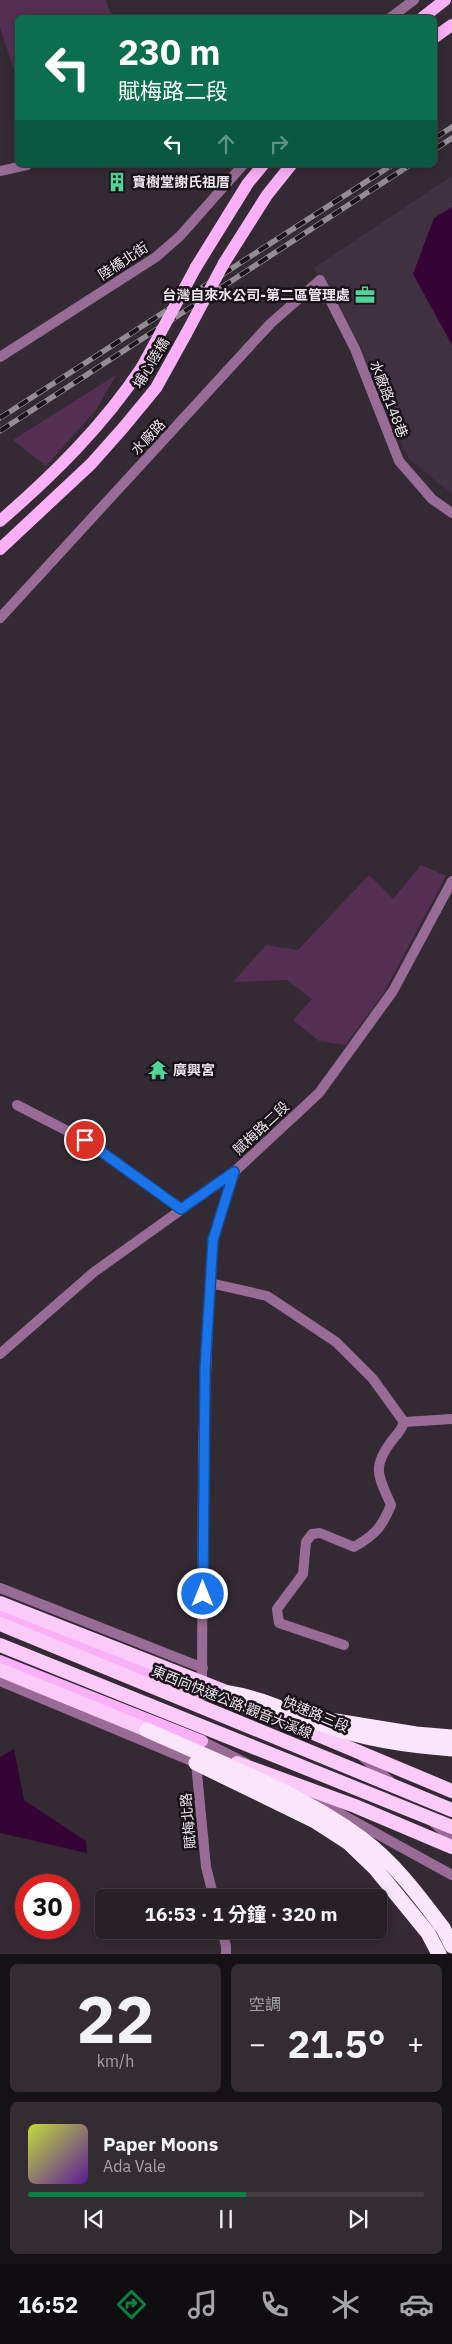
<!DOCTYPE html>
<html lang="zh-TW">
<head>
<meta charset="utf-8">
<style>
  :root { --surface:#272027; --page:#332d33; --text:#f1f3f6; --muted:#a4a3a7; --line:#433e44; --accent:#0b8043 }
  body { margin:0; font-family:"IBM Plex Sans","Noto Sans TC",sans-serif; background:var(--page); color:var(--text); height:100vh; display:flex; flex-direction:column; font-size:19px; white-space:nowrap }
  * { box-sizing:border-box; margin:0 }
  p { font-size:16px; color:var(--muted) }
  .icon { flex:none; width:28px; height:28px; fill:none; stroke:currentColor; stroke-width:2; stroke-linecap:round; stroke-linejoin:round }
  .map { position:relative; height:1954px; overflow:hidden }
  .side { display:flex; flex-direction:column; gap:10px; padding:10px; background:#151215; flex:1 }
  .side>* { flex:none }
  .banner { position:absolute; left:15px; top:15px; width:422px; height:152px; border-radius:8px; box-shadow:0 2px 12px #0003,0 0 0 1px var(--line); background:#0b6e4f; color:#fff; overflow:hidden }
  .speed { position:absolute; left:15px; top:1874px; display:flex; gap:10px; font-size:25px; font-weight:700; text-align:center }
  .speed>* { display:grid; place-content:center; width:65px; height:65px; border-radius:50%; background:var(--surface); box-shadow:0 2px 12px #0003,0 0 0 1px var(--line); line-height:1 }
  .speed .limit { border:8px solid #d22; background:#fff; color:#111 }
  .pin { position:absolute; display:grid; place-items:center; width:42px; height:42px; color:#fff; margin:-21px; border:2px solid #fff; border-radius:50%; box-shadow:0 1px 5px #0007 }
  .me { position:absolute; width:55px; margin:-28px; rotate:0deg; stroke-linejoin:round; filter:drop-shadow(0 0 4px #0008) }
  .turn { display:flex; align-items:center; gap:18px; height:105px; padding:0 20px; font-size:22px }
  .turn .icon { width:65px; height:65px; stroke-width:2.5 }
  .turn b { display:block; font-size:35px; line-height:42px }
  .lanes { display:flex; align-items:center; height:48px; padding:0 20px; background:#0003; justify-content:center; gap:25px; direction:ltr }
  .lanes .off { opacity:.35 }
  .big { font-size:38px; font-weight:700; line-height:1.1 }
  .side .widget { flex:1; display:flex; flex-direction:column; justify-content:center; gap:8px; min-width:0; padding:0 18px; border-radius:8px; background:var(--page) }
  .side .dial { align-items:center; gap:0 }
  .dial b { font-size:65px; line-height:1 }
  .song { display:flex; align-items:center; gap:15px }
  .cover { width:60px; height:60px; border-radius:8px; background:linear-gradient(135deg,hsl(70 70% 55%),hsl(270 70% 35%)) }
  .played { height:5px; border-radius:2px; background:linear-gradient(90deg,var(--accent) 55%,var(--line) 55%) }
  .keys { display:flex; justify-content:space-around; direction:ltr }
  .heat { display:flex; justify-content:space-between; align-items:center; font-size:28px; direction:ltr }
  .side .tiles { flex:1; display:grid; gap:10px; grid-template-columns:1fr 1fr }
  .widget:last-child { grid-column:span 2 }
  .trip { position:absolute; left:95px; top:1889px; width:292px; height:50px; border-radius:8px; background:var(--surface); box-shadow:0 2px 12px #0003,0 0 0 1px var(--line); font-weight:700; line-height:50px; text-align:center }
  .dock { display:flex; height:80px; justify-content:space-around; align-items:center; background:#100d10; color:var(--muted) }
  .dock .icon { width:35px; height:35px }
  .dock .current { color:var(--accent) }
  .dock b { font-size:22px; color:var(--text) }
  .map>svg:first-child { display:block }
  .built { fill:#403140 }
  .green { fill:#542f53 }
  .water { fill:#340434 }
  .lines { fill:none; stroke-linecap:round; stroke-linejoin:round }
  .minor { stroke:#986c96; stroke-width:10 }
  .tertiary { stroke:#986c96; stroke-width:10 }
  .primary { stroke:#f9b0f6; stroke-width:12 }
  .trunk { stroke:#facaf8; stroke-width:14 }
  .motorway { stroke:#fbe5fa; stroke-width:15 }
  .rail-casing { stroke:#948c94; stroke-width:5.5 }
  .rail { stroke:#191419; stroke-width:4; stroke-dasharray:11; stroke-linecap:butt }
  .primary-bridge { stroke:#f9b0f6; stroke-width:12 }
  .trunk-bridge { stroke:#facaf8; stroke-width:14 }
  .motorway-bridge { stroke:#fbe5fa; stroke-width:15 }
  .route-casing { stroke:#114b97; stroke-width:12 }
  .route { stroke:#1a73e8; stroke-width:9 }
  .labels { text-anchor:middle; stroke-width:5; stroke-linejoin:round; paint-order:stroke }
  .poi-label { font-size:14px; font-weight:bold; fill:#ece5ec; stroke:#191419; text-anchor:start }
  .street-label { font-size:14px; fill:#ece5ec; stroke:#191419 }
</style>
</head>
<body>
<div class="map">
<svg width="452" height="1954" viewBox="0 0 452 1954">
  <rect width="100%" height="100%" fill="#342a34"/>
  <polygon class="built" points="452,176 452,494 408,458 360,351 314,268"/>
  <g class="green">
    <polygon points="0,0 106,0 112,17 18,18 17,80 0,27"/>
    <polygon points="116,375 96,410 46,466 13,440"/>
    <polygon points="421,865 446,876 382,996 345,1045 319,1041 293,1020 312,999 287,980 233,982 266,945 298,950 369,875 393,899"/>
  </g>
  <g class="water">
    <polygon points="452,207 452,345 413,274 434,218"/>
    <polygon points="14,1749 24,1800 86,1841 87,1853 0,1833 0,1757"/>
  </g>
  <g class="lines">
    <g class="minor">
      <polyline points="390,18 414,0"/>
      <polyline points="0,171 27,165"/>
      <polyline points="0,357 156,257 180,236 243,165"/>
      <polyline points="0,618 270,324 320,280 355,349 399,461 432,499 452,513"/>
      <polyline points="17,1105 85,1140 181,1209"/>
      <polyline points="210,1283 267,1296 336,1342 373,1379 404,1422 452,1419"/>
      <polyline points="0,1354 94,1272 234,1172 319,1093 393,991 452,881"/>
      <path d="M344 1645 279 1623 277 1609 303 1574 306 1542 312 1534 320 1533 354 1547C375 1535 382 1527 391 1505 379 1477 371 1468 391 1442 396 1435 402 1430 404 1422"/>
      <polyline points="202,1687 203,1444 210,1283 213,1240 234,1172"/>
      <polyline points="198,1759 196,1763 206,1867 214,1898"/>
      <polyline points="222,1930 226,1946 226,1954"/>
    </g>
    <g class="tertiary">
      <polyline points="0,1588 203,1668"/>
      <polyline points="0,1681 196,1763"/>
      <polyline points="202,1694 241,1704"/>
      <polyline points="202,1741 246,1763"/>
      <polyline points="363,1757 391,1782"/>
      <polyline points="301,1792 452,1875"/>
      <polyline points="434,1823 452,1839"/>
    </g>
    <g class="primary">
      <polyline points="422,18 445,0"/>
      <polyline points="435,37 452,25"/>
      <polyline points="224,263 267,195 291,165"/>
      <polyline points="196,267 248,183 263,165"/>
      <path d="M0 521C53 475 103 426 142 367"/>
      <polyline points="0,549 91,464 123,428 156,388 186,334"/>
      <polyline points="0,1612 202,1694"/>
      <polyline points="0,1661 202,1741"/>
    </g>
    <polyline class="trunk" points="0,1670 147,1730"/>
    <g class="motorway">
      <polyline points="317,1718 416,1734 452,1737"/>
      <polyline points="196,1763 315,1821 349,1843 375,1868 428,1933 439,1954"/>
      <polyline points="443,1928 452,1946"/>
    </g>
    <defs>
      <g id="rail">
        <polyline points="435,138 452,127"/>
        <polyline points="435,149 452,138"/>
        <polyline points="0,418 392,165"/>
        <polyline points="0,431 410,165"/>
      </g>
    </defs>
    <use href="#rail" class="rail-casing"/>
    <use href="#rail" class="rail"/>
    <g class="primary-bridge">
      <polyline points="186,334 224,263"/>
      <polyline points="142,367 196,267"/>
    </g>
    <g class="trunk-bridge">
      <polyline points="0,1603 229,1693 244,1704 452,1791"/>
      <polyline points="0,1624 452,1810"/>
      <polyline points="0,1645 452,1827"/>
      <polyline points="237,1763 355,1806 452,1847"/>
    </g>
    <g class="motorway-bridge">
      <path d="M229 1693C263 1698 294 1715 327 1726 367 1740 410 1746 452 1749"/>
      <path d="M147 1730C218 1762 299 1792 361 1838 394 1862 419 1896 443 1928"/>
    </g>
  </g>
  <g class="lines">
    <defs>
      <polyline id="route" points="85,1140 181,1209 234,1172 213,1240 205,1369 203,1594"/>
    </defs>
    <use href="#route" class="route-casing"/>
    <use href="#route" class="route"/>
  </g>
  <defs>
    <symbol id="building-bare" viewBox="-9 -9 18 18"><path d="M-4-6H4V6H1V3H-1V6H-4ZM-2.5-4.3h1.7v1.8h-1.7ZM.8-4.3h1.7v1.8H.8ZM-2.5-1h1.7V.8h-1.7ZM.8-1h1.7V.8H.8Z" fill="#50d398" stroke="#191419" stroke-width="2.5" paint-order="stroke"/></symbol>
    <symbol id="office-bare" viewBox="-9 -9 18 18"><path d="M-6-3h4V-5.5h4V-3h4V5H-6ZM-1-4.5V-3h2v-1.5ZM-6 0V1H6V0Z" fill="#50d398" stroke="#191419" stroke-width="2.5" paint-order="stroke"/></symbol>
    <symbol id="temple-bare" viewBox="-9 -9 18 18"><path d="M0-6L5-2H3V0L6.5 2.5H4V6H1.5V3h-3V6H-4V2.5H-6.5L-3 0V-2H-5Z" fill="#50d398" stroke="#191419" stroke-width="2.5" paint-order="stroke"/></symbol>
  </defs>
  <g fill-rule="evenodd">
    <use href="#building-bare" x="103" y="168" width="28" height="28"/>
    <use href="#office-bare" x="351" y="281" width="28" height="28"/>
    <use href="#temple-bare" x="144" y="1056" width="28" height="28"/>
  </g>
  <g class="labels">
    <g class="poi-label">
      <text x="132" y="187">寶樹堂謝氏祖厝</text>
      <text x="350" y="300" text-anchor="end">台灣自來水公司-第二區管理處</text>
      <text x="173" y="1075">廣興宮</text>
    </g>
    <g class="street-label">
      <text transform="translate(123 261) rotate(-33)" y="5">陸橋北街</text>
      <text transform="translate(151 363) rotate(-59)" y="5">埔心陸橋</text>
      <text transform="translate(389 399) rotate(69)" y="5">水廠路148巷</text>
      <text transform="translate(148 437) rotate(-47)" y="5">水廠路</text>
      <text transform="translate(261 1128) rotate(-43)" y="5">賦梅路二段</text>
      <text transform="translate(232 1702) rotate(22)" y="5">東西向快速公路 觀音大溪線</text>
      <text transform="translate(316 1714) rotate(23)" y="5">快速路三段</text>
      <text transform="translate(188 1821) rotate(-95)" y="5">賦梅北路</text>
    </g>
  </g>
</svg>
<div class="speed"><div class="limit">30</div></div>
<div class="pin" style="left:85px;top:1140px;background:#d93025"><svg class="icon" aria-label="arrive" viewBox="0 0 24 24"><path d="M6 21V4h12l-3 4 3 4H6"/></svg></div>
<svg class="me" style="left:203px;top:1594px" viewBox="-20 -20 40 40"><circle r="17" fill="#1a73e8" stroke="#fff" stroke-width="3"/><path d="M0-11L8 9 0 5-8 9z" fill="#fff"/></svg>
<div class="trip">16:53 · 1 分鐘 · 320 m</div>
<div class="banner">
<div class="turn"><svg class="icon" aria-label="left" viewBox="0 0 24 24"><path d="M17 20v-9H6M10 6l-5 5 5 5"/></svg><div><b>230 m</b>賦梅路二段</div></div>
<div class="lanes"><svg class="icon" aria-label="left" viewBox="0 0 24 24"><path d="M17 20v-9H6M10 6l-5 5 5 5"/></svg><svg class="icon off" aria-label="ahead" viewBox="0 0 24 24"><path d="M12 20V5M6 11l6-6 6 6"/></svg><svg class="icon off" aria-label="right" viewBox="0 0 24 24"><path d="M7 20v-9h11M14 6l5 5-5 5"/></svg></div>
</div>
</div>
<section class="side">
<div class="tiles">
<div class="widget dial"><b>22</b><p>km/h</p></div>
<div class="widget"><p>空調</p>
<div class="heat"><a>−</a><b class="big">21.5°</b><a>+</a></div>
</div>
<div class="widget">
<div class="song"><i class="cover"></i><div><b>Paper Moons</b><p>Ada Vale</p></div></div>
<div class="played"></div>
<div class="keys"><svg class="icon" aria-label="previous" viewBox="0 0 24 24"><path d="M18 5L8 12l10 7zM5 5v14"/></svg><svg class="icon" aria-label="pause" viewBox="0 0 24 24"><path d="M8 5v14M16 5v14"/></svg><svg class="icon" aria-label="next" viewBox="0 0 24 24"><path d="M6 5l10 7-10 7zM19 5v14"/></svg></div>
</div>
</div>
</section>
<nav class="dock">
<b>16:52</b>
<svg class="icon current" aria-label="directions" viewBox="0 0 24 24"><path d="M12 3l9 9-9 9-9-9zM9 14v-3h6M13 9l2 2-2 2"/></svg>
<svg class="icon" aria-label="music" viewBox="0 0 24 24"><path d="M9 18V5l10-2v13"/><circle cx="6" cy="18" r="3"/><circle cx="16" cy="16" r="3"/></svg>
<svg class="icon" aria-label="phone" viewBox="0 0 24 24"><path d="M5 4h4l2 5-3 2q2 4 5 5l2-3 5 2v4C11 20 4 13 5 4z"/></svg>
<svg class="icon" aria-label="climate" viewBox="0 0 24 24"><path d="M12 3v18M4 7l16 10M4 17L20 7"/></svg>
<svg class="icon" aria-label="car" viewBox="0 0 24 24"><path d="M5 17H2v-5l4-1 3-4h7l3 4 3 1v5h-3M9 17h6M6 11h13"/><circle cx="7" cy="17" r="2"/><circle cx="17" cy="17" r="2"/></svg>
</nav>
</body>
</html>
